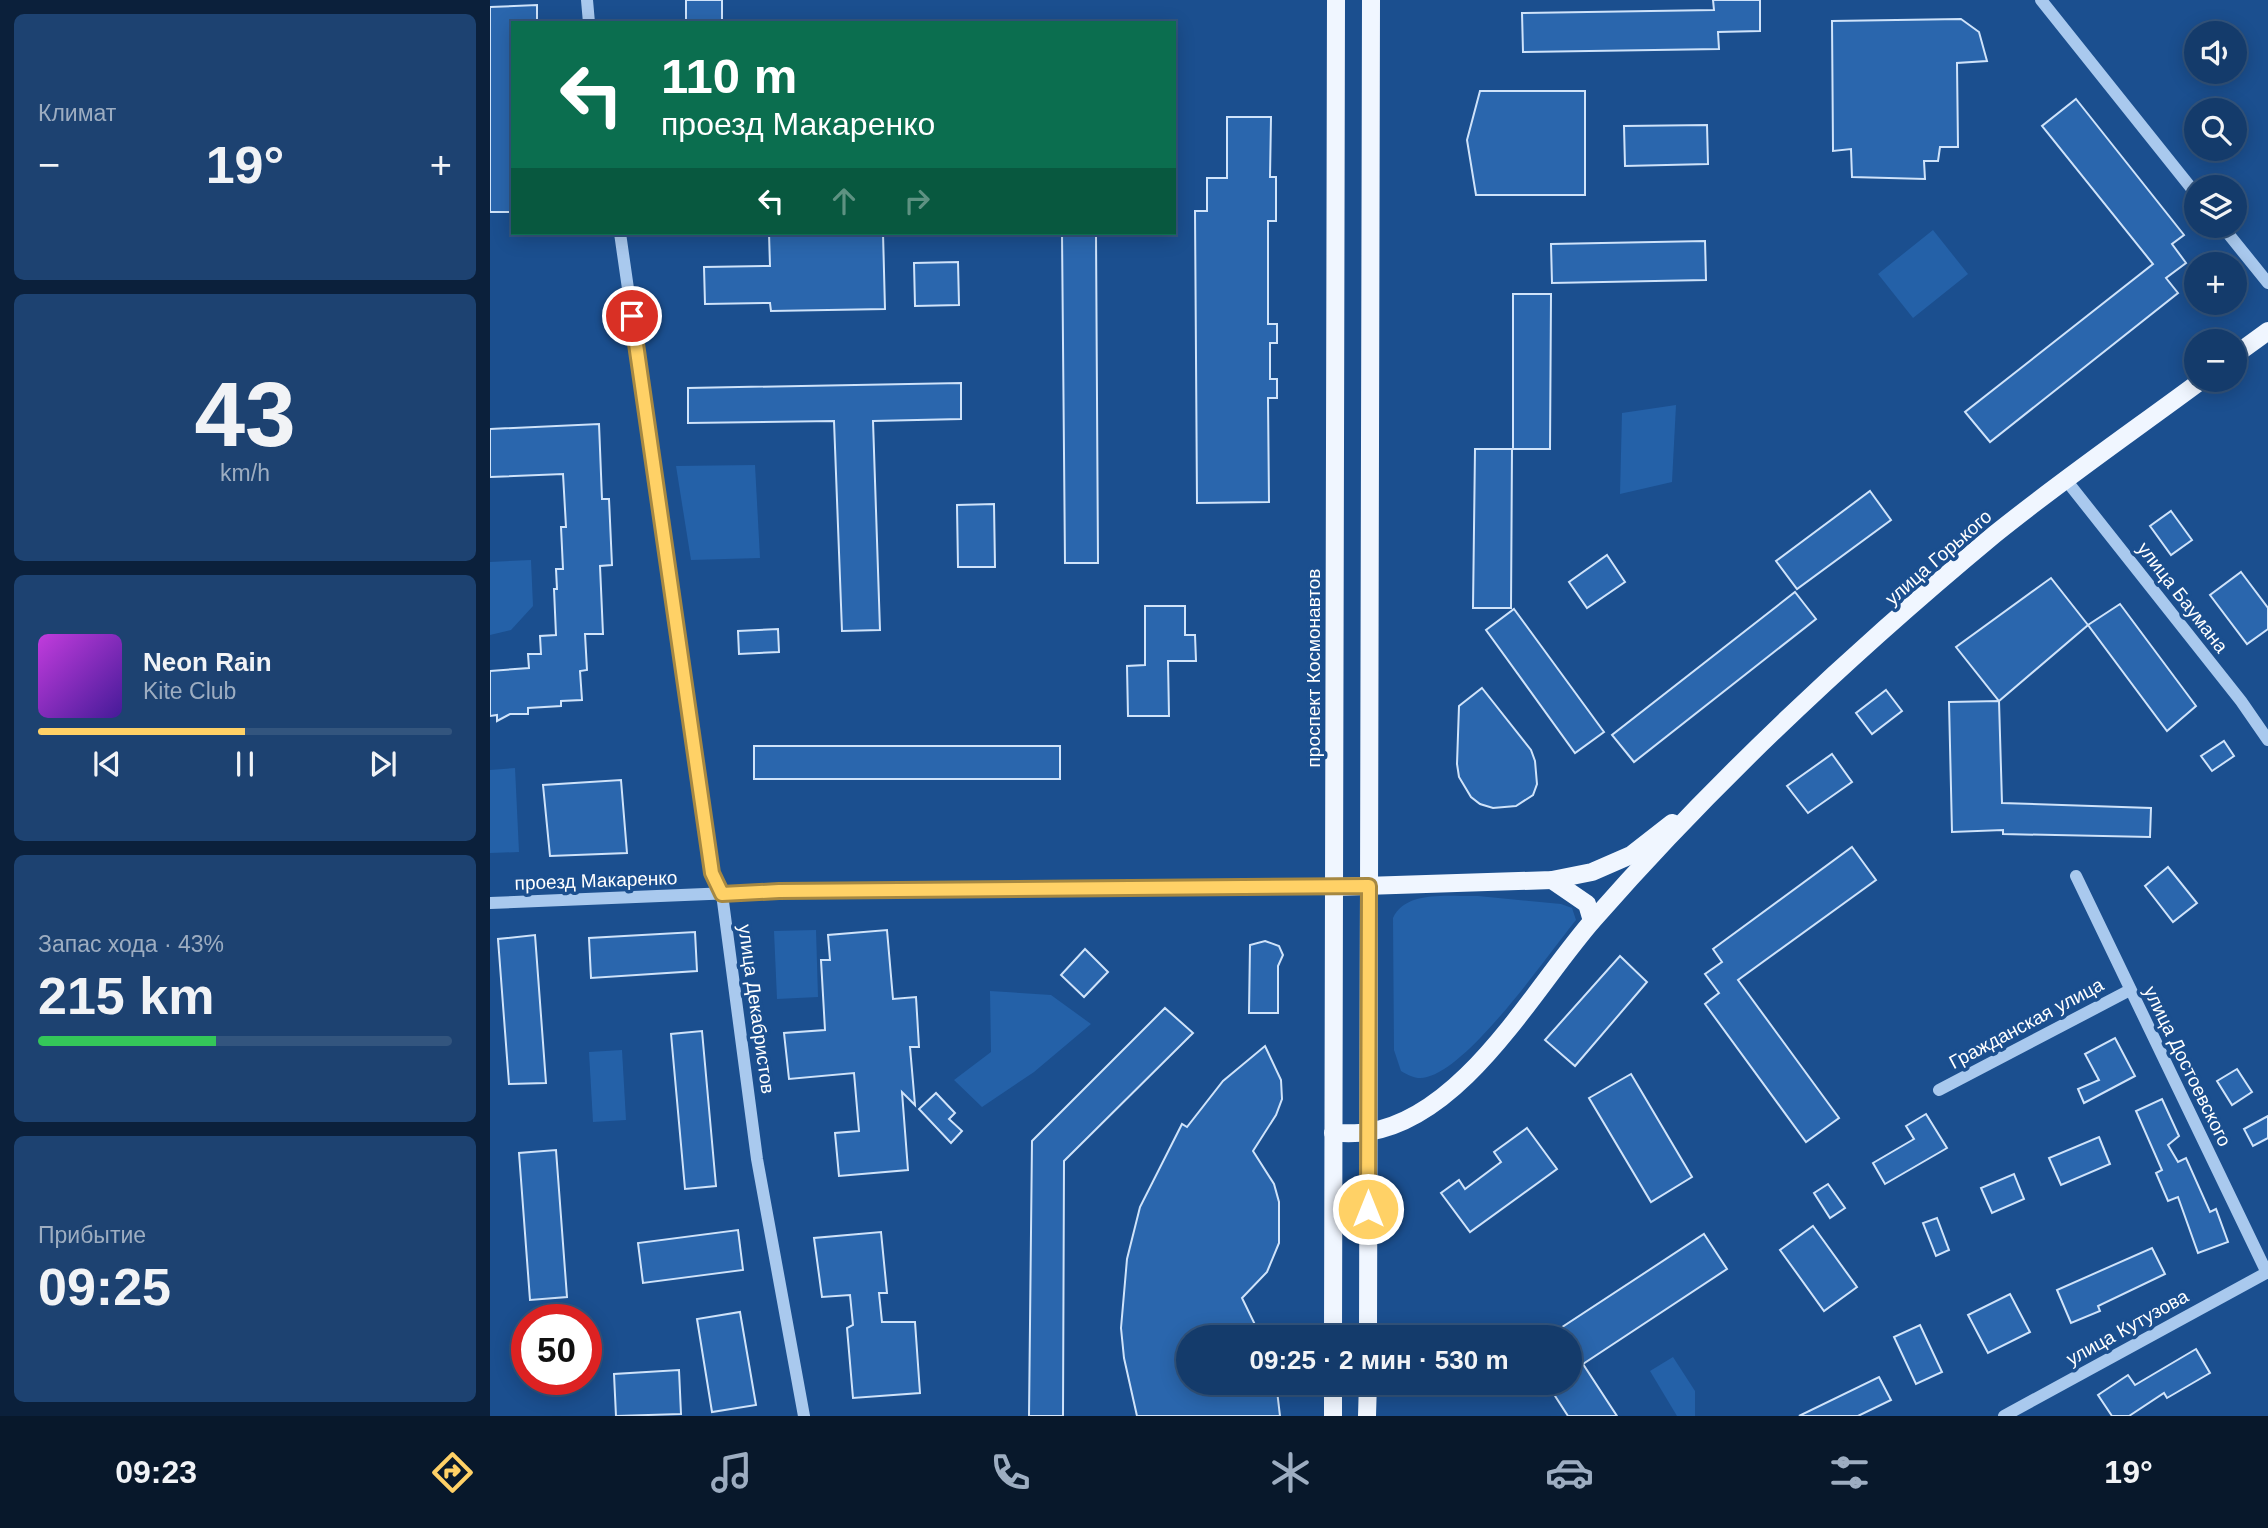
<!DOCTYPE html>
<html lang="ru">
<head>
<meta charset="utf-8">
<style>
  :root { --surface:#143b6b; --page:#1d4271; --text:#f1f3f6; --muted:#9dadc1; --line:#33557e; --accent:#ffd166 }
  body { margin:0; font-family:Helvetica,sans-serif; background:var(--page); color:var(--text); height:100vh; display:flex; flex-direction:column; font-size:26px; white-space:nowrap }
  * { box-sizing:border-box; margin:0 }
  p { font-size:23px; color:var(--muted) }
  .icon { flex:none; width:38px; height:38px; fill:none; stroke:currentColor; stroke-width:2; stroke-linecap:round; stroke-linejoin:round }
  .map { position:relative; flex:1; overflow:hidden }
  .details { display:flex; flex-direction:column; gap:14px; padding:14px; background:#0b203b; width:490px }
  .details>* { flex:none }
  .top-card { position:absolute; left:21px; top:21px; width:665px; height:214px; border-radius:0px; box-shadow:0 4px 18px #0003,0 0 0 2px var(--line); background:#0b6e4f; color:#fff; overflow:hidden }
  .controls { position:absolute; left:1694px; top:21px; display:grid; gap:14px }
  .controls a { display:grid; place-items:center; width:63px; height:63px; border-radius:50%; background:var(--surface); box-shadow:0 4px 18px #0003,0 0 0 2px var(--line); font-size:35px }
  .speed { position:absolute; left:21px; top:1304px; display:flex; gap:14px; font-size:35px; font-weight:700; text-align:center }
  .speed>* { display:grid; place-content:center; width:91px; height:91px; border-radius:50%; background:var(--surface); box-shadow:0 4px 18px #0003,0 0 0 2px var(--line); line-height:1 }
  .speed .limit { border:10px solid #d22; background:#fff; color:#111 }
  .pin { position:absolute; display:grid; place-items:center; width:60px; height:60px; color:#fff; margin:-30px; border:4px solid #fff; border-radius:50%; box-shadow:0 2px 7px #0007 }
  .me { position:absolute; width:77px; margin:-38px; rotate:0deg; stroke-linejoin:round; filter:drop-shadow(0 0 5px #0008) }
  .turn { display:flex; align-items:center; gap:24px; height:147px; padding:0 35px; font-size:32px }
  .turn .icon { width:91px; height:91px; stroke-width:2.5 }
  .turn b { display:block; font-size:49px; line-height:60px }
  .lanes { display:flex; align-items:center; height:66px; padding:0 35px; background:#0003; justify-content:center; gap:35px; direction:ltr }
  .lanes .off { opacity:.35 }
  .big { font-size:52px; font-weight:600; line-height:1.1 }
  .details .card { flex:1; display:flex; flex-direction:column; justify-content:center; gap:10px; min-width:0; padding:0 24px; border-radius:10px; background:var(--page) }
  .details .dial { align-items:center; gap:0 }
  .dial b { font-size:91px; line-height:1 }
  .song { display:flex; align-items:center; gap:21px }
  .cover { width:84px; height:84px; border-radius:10px; background:linear-gradient(135deg,hsl(290 70% 55%),hsl(260 70% 35%)) }
  .played { height:7px; border-radius:4px; background:linear-gradient(90deg,var(--accent) 50%,var(--line) 50%) }
  .keys { display:flex; justify-content:space-around; direction:ltr }
  .heat { display:flex; justify-content:space-between; align-items:center; font-size:38px; direction:ltr }
  .charge { height:10px; border-radius:5px; background:linear-gradient(90deg,#34c759 43%,var(--line) 0) }
  .trip { position:absolute; left:686px; top:1325px; width:406px; height:70px; border-radius:35px; background:var(--surface); box-shadow:0 4px 18px #0003,0 0 0 2px var(--line); font-weight:600; line-height:70px; text-align:center }
  .tabs { display:flex; height:112px; justify-content:space-around; align-items:center; background:#08182b; color:var(--muted) }
  .tabs .icon { width:49px; height:49px }
  .tabs .on { color:var(--accent) }
  .tabs b { font-size:32px; color:var(--text) }
  main { display:flex; flex:1; min-height:0 }
  .map>svg:first-child { display:block }
  .green { fill:#2461a8 }
  .building { fill:#2a66ad; stroke:#cfe3fa; stroke-width:2 }
  .lines { fill:none; stroke-linecap:round; stroke-linejoin:round }
  .minor { stroke:#a9c9ee; stroke-width:12 }
  .major { stroke:#f0f6ff; stroke-width:18 }
  .route-casing { stroke:#a68842; stroke-width:18 }
  .route { stroke:#ffd166; stroke-width:12 }
  .labels { text-anchor:middle; stroke-width:7; stroke-linejoin:round; paint-order:stroke }
  .street-label { font-size:19px; fill:#fff; stroke:#1b4f8f }
</style>
</head>
<body>
<main>
<section class="details">
<div class="card"><p>Климат</p>
<div class="heat"><a>−</a><b class="big">19°</b><a>+</a></div>
</div>
<div class="card dial"><b>43</b><p>km/h</p></div>
<div class="card">
<div class="song"><i class="cover"></i><div><b>Neon Rain</b><p>Kite Club</p></div></div>
<div class="played"></div>
<div class="keys"><svg class="icon" aria-label="previous" viewBox="0 0 24 24"><path d="M18 5L8 12l10 7zM5 5v14"/></svg><svg class="icon" aria-label="pause" viewBox="0 0 24 24"><path d="M8 5v14M16 5v14"/></svg><svg class="icon" aria-label="next" viewBox="0 0 24 24"><path d="M6 5l10 7-10 7zM19 5v14"/></svg></div>
</div>
<div class="card"><p>Запас хода · 43%</p><b class="big">215 km</b><div class="charge"></div></div>
<div class="card"><p>Прибытие</p><b class="big">09:25</b></div>
</section>
<div class="map">
<svg width="1778" height="1416" viewBox="0 0 1778 1416">
  <rect width="100%" height="100%" fill="#1b4f8f"/>
  <g class="green">
    <polygon points="1443,230 1478,274 1423,318 1388,274"/>
    <polygon points="1186,405 1182,482 1130,494 1132,413"/>
    <polygon points="265,465 270,558 201,560 186,466"/>
    <polygon points="41,560 43,606 21,630 0,635 0,562"/>
    <polygon points="25,768 29,852 0,853 0,770"/>
    <path d="M988 896 1071 904 1082 908 1086 920C1056 957 981 1066 937 1077 927 1080 920 1076 911 1071L904 1050 903 918C916 889 962 897 988 896Z"/>
    <polygon points="326,930 328,997 287,999 284,931"/>
    <polygon points="500,991 561,995 601,1024 544,1072 492,1107 464,1080 501,1052"/>
    <polygon points="132,1050 136,1120 103,1122 99,1052"/>
    <polygon points="1183,1357 1205,1391 1205,1416 1187,1416 1160,1371"/>
  </g>
  <g class="building">
    <rect x="196" y="0" width="36" height="23"/>
    <polygon points="1223,0 1270,0 1270,31 1228,32 1229,49 1033,52 1032,13 1224,10"/>
    <polygon points="47,5 47,23 23,23 23,212 0,212 0,7"/>
    <polygon points="1471,19 1489,32 1497,61 1467,63 1468,147 1450,147 1448,161 1434,161 1435,179 1362,177 1361,149 1343,151 1342,21"/>
    <polygon points="990,91 1095,91 1095,195 986,195 977,140"/>
    <polygon points="1586,99 1694,235 1682,244 1696,263 1676,278 1688,293 1500,442 1475,412 1663,264 1552,126"/>
    <polygon points="737,117 781,117 780,177 786,177 786,221 778,221 778,324 787,324 787,343 780,343 780,379 787,379 787,398 778,398 779,502 707,503 705,211 717,211 717,178 737,178"/>
    <polygon points="1217,125 1218,164 1135,166 1134,126"/>
    <polygon points="279,233 393,233 395,309 281,311 280,303 215,304 214,267 280,266"/>
    <polygon points="572,233 606,233 608,563 575,563"/>
    <polygon points="1215,241 1216,280 1062,283 1061,244"/>
    <polygon points="468,262 469,305 425,306 424,263"/>
    <polygon points="1023,294 1061,294 1060,449 1023,449"/>
    <polygon points="471,383 471,419 383,421 390,630 352,631 344,421 198,423 198,388"/>
    <polygon points="109,424 112,499 119,499 122,565 110,566 113,634 95,634 97,670 90,671 92,700 71,701 71,706 38,708 38,714 20,714 7,721 7,715 0,716 0,671 39,668 38,654 51,654 50,636 66,635 64,589 67,589 66,569 73,569 71,527 76,527 73,474 0,477 0,429"/>
    <polygon points="985,449 1022,449 1021,608 983,608"/>
    <polygon points="1380,491 1401,520 1307,589 1286,561"/>
    <polygon points="504,504 505,567 468,567 467,505"/>
    <polygon points="1681,511 1702,540 1681,555 1660,526"/>
    <polygon points="1117,555 1135,582 1097,608 1079,582"/>
    <polygon points="1751,572 1778,608 1778,629 1757,644 1720,595"/>
    <polygon points="1561,578 1598,625 1509,701 1466,647"/>
    <polygon points="1305,592 1326,619 1144,762 1122,735"/>
    <polygon points="1630,604 1706,706 1677,731 1598,625"/>
    <polygon points="655,606 695,606 695,635 705,635 706,661 678,661 679,716 638,716 637,666 655,665"/>
    <polygon points="1024,609 1114,732 1085,753 996,630"/>
    <polygon points="288,629 289,652 249,654 248,631"/>
    <polygon points="992,688 1041,750 1045,761 1047,784 1043,795 1026,806 1003,808 990,804 981,797 969,777 967,764 969,706"/>
    <polygon points="1396,690 1412,711 1382,734 1366,713"/>
    <polygon points="1509,701 1512,803 1661,808 1660,837 1513,834 1513,830 1462,832 1459,702"/>
    <polygon points="1734,741 1744,756 1722,771 1711,756"/>
    <rect x="264" y="746" width="306" height="33"/>
    <polygon points="1342,754 1362,782 1318,813 1297,786"/>
    <polygon points="131,780 137,853 60,856 53,785"/>
    <polygon points="1362,847 1386,880 1248,980 1349,1118 1316,1142 1215,1004 1229,993 1215,974 1232,962 1223,949"/>
    <polygon points="1678,867 1707,903 1683,922 1655,886"/>
    <polygon points="397,930 403,999 426,997 429,1047 420,1047 425,1105 412,1092 418,1170 349,1176 345,1133 369,1131 364,1073 299,1079 294,1033 335,1030 331,960 340,960 338,935"/>
    <polygon points="205,932 207,971 101,978 99,938"/>
    <polygon points="45,935 56,1083 19,1084 8,939"/>
    <polygon points="775,941 789,946 793,955 788,966 788,1013 759,1013 760,945"/>
    <polygon points="595,949 618,972 594,997 571,975"/>
    <polygon points="1130,956 1157,982 1085,1066 1055,1040"/>
    <polygon points="675,1008 703,1033 574,1161 573,1416 539,1416 542,1141"/>
    <polygon points="212,1031 226,1186 195,1189 181,1034"/>
    <polygon points="1625,1038 1645,1076 1594,1103 1588,1089 1609,1080 1595,1054"/>
    <polygon points="775,1046 791,1080 792,1099 786,1115 763,1151 784,1184 789,1202 789,1243 777,1272 752,1298 771,1337 698,1337 698,1382 786,1382 790,1416 647,1416 634,1358 631,1328 637,1259 650,1207 692,1124 697,1127 733,1081"/>
    <polygon points="1747,1069 1762,1092 1742,1105 1727,1081"/>
    <polygon points="1141,1074 1202,1177 1161,1202 1099,1098"/>
    <polygon points="446,1093 465,1113 459,1119 472,1131 461,1143 429,1109"/>
    <polygon points="1672,1099 1689,1136 1678,1145 1688,1162 1696,1158 1720,1212 1726,1209 1738,1242 1708,1253 1688,1197 1678,1201 1666,1173 1672,1170 1646,1111"/>
    <polygon points="1436,1114 1457,1148 1395,1184 1383,1163 1424,1139 1416,1126"/>
    <polygon points="1778,1116 1778,1138 1763,1146 1754,1129"/>
    <polygon points="1037,1128 1067,1169 980,1232 951,1193 969,1180 975,1189 1011,1162 1004,1152"/>
    <polygon points="1609,1137 1620,1164 1571,1185 1559,1158"/>
    <polygon points="66,1150 77,1297 40,1300 29,1153"/>
    <polygon points="1524,1174 1534,1199 1502,1213 1491,1188"/>
    <polygon points="1338,1184 1355,1208 1340,1218 1324,1193"/>
    <polygon points="1447,1218 1459,1250 1446,1256 1433,1223"/>
    <polygon points="1323,1226 1367,1287 1334,1311 1290,1250"/>
    <polygon points="248,1230 253,1270 153,1283 148,1243"/>
    <polygon points="391,1232 397,1293 389,1293 392,1322 425,1322 430,1393 363,1398 357,1328 363,1325 360,1295 332,1297 324,1238"/>
    <polygon points="1214,1234 1237,1269 1093,1364 1127,1416 1078,1416 1056,1382 1080,1382 1080,1337 1057,1337"/>
    <polygon points="1662,1248 1675,1274 1608,1306 1610,1311 1581,1323 1567,1290"/>
    <polygon points="1520,1294 1540,1332 1498,1353 1478,1315"/>
    <polygon points="250,1312 266,1405 222,1412 207,1319"/>
    <polygon points="1430,1325 1452,1372 1426,1384 1404,1337"/>
    <polygon points="1706,1349 1720,1373 1677,1398 1674,1393 1639,1416 1622,1416 1608,1395 1638,1375 1645,1385"/>
    <polygon points="189,1370 191,1414 126,1416 124,1374"/>
    <polygon points="1389,1377 1401,1400 1368,1416 1309,1416"/>
  </g>
  <g class="lines">
    <g class="minor">
      <polyline points="97,0 99,23"/>
      <polyline points="1551,0 1706,194"/>
      <polyline points="1732,226 1778,283"/>
      <polyline points="130,233 222,873 232,894 267,1159 314,1416"/>
      <polyline points="1576,480 1751,701 1778,740"/>
      <polyline points="1586,876 1777,1273"/>
      <polyline points="0,903 289,891 844,887"/>
      <polyline points="1449,1090 1640,990"/>
      <polyline points="1514,1416 1778,1272"/>
    </g>
    <g class="major">
      <polyline points="1745,355 1778,331"/>
      <polyline points="1062,880 1097,904 1102,921"/>
      <polyline points="844,887 1062,880 1102,872 1141,855 1182,823"/>
      <path d="M843 1133C855 1133 867 1134 878 1132 975 1117 1044 987 1104 919 1226 780 1363 652 1505 534 1572 480 1643 431 1712 380"/>
      <polyline points="843,1337 846,0"/>
      <polyline points="878,1337 881,0"/>
      <polyline points="843,1382 843,1416"/>
      <polyline points="877,1416 878,1382"/>
    </g>
  </g>
  <g class="lines">
    <defs>
      <polyline id="route" points="142,316 222,873 232,894 289,891 879,886 878,1209"/>
    </defs>
    <use href="#route" class="route-casing"/>
    <use href="#route" class="route"/>
  </g>
  <g class="labels">
    <g class="street-label">
      <text transform="translate(1448 557) rotate(-41)" y="7">улица Горького</text>
      <text transform="translate(1693 597) rotate(52)" y="7">улица Баумана</text>
      <text transform="translate(823 668) rotate(-90)" y="7">проспект Космонавтов</text>
      <text transform="translate(106 880) rotate(-2)" y="7">проезд Макаренко</text>
      <text transform="translate(267 1009) rotate(82)" y="7">улица Декабристов</text>
      <text transform="translate(1536 1023) rotate(-28)" y="7">Гражданская улица</text>
      <text transform="translate(1698 1066) rotate(64)" y="7">улица Достоевского</text>
      <text transform="translate(1637 1327) rotate(-29)" y="7">улица Кутузова</text>
    </g>
  </g>
</svg>
<div class="controls">
<a><svg class="icon" aria-label="sound" viewBox="0 0 24 24"><path d="M4 9h4l5-4v14l-5-4H4zM17 9q2 3 0 6"/></svg></a>
<a><svg class="icon" aria-label="search" viewBox="0 0 24 24"><circle cx="10" cy="10" r="6"/><path d="M15 15l6 6"/></svg></a>
<a><svg class="icon" aria-label="layers" viewBox="0 0 24 24"><path d="M12 4l9 5-9 5-9-5zM3 14l9 5 9-5"/></svg></a>
<a>+</a>
<a>−</a>
</div>
<div class="speed"><div class="limit">50</div></div>
<div class="pin" style="left:142px;top:316px;background:#d93025"><svg class="icon" aria-label="arrive" viewBox="0 0 24 24"><path d="M6 21V4h12l-3 4 3 4H6"/></svg></div>
<svg class="me" style="left:878px;top:1209px" viewBox="-20 -20 40 40"><circle r="17" fill="#ffd166" stroke="#fff" stroke-width="3"/><path d="M0-11L8 9 0 5-8 9z" fill="#fff"/></svg>
<div class="trip">09:25 · 2 мин · 530 m</div>
<div class="top-card">
<div class="turn"><svg class="icon" aria-label="left" viewBox="0 0 24 24"><path d="M17 20v-9H6M10 6l-5 5 5 5"/></svg><div><b>110 m</b>проезд Макаренко</div></div>
<div class="lanes"><svg class="icon" aria-label="left" viewBox="0 0 24 24"><path d="M17 20v-9H6M10 6l-5 5 5 5"/></svg><svg class="icon off" aria-label="ahead" viewBox="0 0 24 24"><path d="M12 20V5M6 11l6-6 6 6"/></svg><svg class="icon off" aria-label="right" viewBox="0 0 24 24"><path d="M7 20v-9h11M14 6l5 5-5 5"/></svg></div>
</div>
</div>
</main>
<nav class="tabs">
<b>09:23</b>
<svg class="icon on" aria-label="directions" viewBox="0 0 24 24"><path d="M12 3l9 9-9 9-9-9zM9 14v-3h6M13 9l2 2-2 2"/></svg>
<svg class="icon" aria-label="music" viewBox="0 0 24 24"><path d="M9 18V5l10-2v13"/><circle cx="6" cy="18" r="3"/><circle cx="16" cy="16" r="3"/></svg>
<svg class="icon" aria-label="phone" viewBox="0 0 24 24"><path d="M5 4h4l2 5-3 2q2 4 5 5l2-3 5 2v4C11 20 4 13 5 4z"/></svg>
<svg class="icon" aria-label="climate" viewBox="0 0 24 24"><path d="M12 3v18M4 7l16 10M4 17L20 7"/></svg>
<svg class="icon" aria-label="car" viewBox="0 0 24 24"><path d="M5 17H2v-5l4-1 3-4h7l3 4 3 1v5h-3M9 17h6M6 11h13"/><circle cx="7" cy="17" r="2"/><circle cx="17" cy="17" r="2"/></svg>
<svg class="icon" aria-label="filters" viewBox="0 0 24 24"><path d="M4 7h16M4 17h16"/><circle cx="9" cy="7" r="2"/><circle cx="15" cy="17" r="2"/></svg>
<b>19°</b>
</nav>
</body>
</html>
